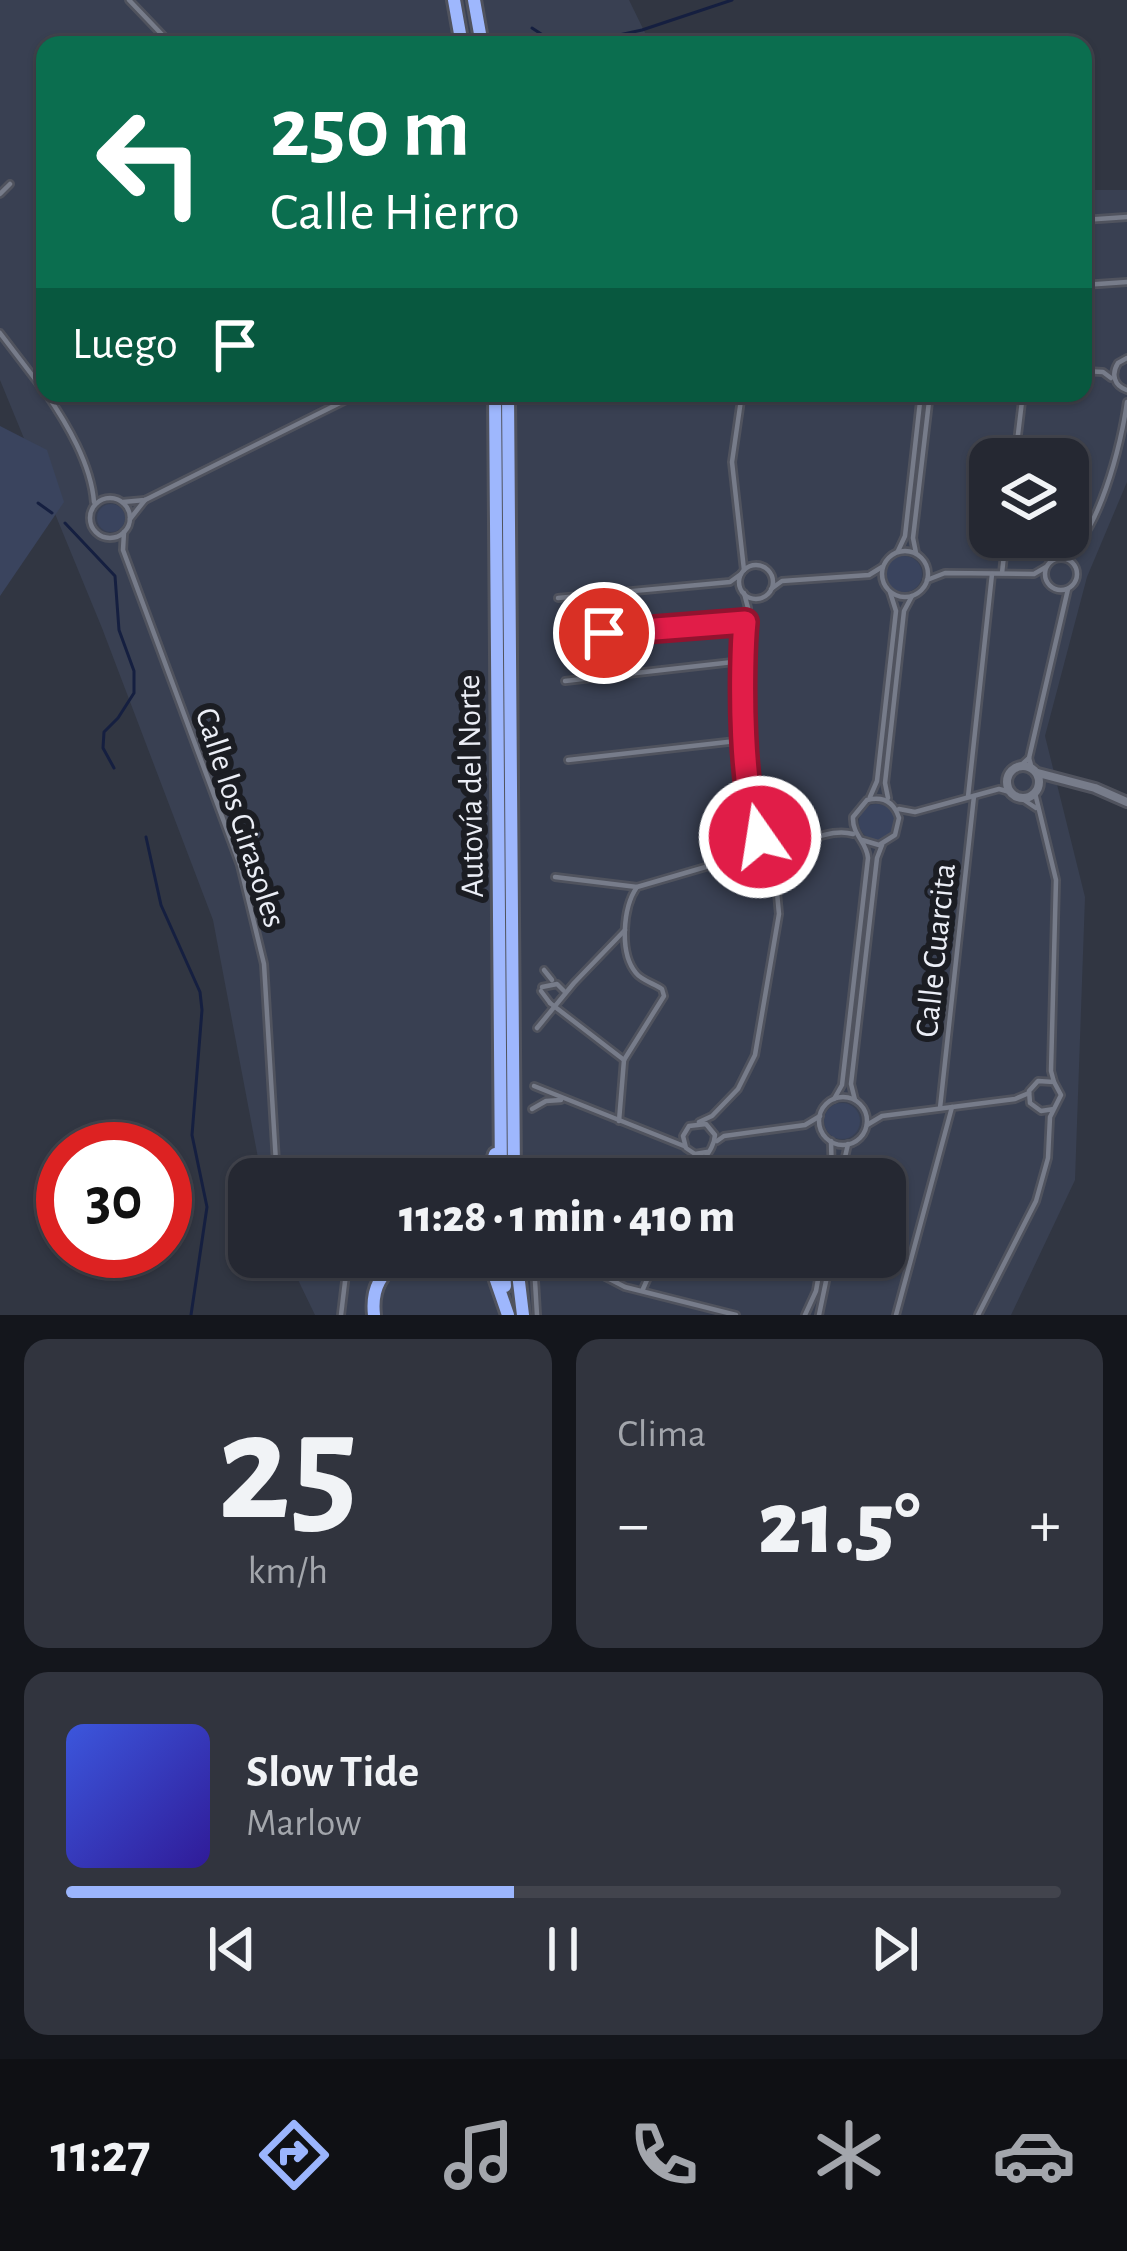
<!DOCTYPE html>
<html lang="es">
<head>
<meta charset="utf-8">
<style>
  :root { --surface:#252832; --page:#31343e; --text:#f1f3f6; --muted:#a3a6ac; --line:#42444d; --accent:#9bb5fd }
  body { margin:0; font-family:"Alegreya Sans",sans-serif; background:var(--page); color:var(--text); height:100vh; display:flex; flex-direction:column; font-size:45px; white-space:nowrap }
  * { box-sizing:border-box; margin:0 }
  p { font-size:39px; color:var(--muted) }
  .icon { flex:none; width:66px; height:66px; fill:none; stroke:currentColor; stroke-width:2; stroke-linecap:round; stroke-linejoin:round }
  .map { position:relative; height:1315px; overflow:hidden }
  .drawer { display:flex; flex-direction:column; gap:24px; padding:24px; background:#14161c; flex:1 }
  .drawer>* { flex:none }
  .hud { position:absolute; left:36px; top:36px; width:1056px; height:366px; border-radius:24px; box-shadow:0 3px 9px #0004,0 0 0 3px var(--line); background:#0b6e4f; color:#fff; overflow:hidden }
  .controls { position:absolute; left:969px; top:438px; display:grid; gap:24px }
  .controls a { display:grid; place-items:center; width:120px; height:120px; border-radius:24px; background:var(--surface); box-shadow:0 3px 9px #0004,0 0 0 3px var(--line); font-size:60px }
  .speed { position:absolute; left:36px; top:1122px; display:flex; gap:24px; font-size:60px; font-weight:700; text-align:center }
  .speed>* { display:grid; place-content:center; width:156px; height:156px; border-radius:50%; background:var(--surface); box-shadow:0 3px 9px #0004,0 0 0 3px var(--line); line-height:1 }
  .speed .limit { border:18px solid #d22; background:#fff; color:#111 }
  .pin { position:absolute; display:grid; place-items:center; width:102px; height:102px; color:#fff; margin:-51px; border:6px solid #fff; border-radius:50%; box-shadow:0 3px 12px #0007 }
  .me { position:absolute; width:132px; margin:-66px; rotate:347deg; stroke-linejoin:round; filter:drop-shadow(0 0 9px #0008) }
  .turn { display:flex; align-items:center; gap:42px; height:252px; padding:0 36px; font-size:54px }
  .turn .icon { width:156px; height:156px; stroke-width:2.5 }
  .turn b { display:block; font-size:84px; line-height:102px }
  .then { display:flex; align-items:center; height:114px; padding:0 36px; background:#0003; gap:24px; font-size:45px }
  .big { font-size:90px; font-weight:800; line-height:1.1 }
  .drawer .tile { flex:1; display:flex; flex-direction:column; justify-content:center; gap:18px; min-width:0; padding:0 42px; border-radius:24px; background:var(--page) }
  .drawer .dial { align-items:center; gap:0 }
  .dial b { font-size:156px; line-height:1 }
  .song { display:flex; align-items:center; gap:36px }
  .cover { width:144px; height:144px; border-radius:18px; background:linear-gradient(135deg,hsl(230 70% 55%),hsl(250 70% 35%)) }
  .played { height:12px; border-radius:6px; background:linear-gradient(90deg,var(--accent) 45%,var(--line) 45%) }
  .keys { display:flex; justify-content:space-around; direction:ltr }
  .heat { display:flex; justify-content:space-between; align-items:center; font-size:66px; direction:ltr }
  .drawer .tiles { flex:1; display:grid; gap:24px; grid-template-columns:1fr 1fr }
  .tile:last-child { grid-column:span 2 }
  .trip { position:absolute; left:228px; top:1158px; width:678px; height:120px; border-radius:24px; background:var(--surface); box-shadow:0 3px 9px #0004,0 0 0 3px var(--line); font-weight:800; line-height:120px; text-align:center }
  .dock { display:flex; height:192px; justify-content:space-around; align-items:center; background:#0f1014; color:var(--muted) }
  .dock .icon { width:84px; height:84px }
  .dock .active { color:var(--accent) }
  .dock b { font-size:54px; color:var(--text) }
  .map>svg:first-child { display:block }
  .built { fill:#394052; fill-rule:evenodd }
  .green { fill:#3a445e }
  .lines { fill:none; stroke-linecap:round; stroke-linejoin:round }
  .stream { stroke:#151f40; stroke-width:3 }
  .street-casing { stroke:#50535e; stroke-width:10 }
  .secondary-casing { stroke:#50535e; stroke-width:14 }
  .highway-casing { stroke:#50535e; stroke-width:18 }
  .street { stroke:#777c8a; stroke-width:4.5 }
  .secondary { stroke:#777c8a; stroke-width:8 }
  .highway { stroke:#9eb7fd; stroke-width:12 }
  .route-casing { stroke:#92132f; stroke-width:30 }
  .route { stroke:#e11d48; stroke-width:21 }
  .labels { text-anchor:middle; stroke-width:12; stroke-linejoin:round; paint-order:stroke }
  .street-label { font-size:33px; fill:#ebeef6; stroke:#1b1d23 }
</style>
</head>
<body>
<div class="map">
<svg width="1127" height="1315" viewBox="0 0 1127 1315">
  <rect width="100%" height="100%" fill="#313642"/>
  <path class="built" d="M0 0H629L651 45H45V393H1083V190H1127V482L1087 577 1045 736 1085 897 1075 1180 1011 1315H315L287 1257H885V1179H262L213 920 102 628 0 380ZM990 459H1068V537H990Z"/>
  <g class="green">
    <polygon points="0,426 47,450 64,502 0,596"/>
    <circle cx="111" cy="518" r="14"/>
    <circle cx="904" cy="574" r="18"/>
    <circle cx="877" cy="822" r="18"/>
    <circle cx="842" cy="1121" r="18"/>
  </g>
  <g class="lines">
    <g class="stream">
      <polyline points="532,28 558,45"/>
      <polyline points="573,45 642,30 732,0"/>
      <polyline points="38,503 52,513"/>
      <polyline points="65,523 115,576 119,630 134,671 134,693 118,718 104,732 103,748 114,768"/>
      <polyline points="146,837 161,905 200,992 202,1010 192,1135 207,1207 191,1315"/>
    </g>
    <defs>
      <g id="street">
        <polyline points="129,0 172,45"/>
        <polyline points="0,194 10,184"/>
        <polyline points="1083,220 1127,217"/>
        <polyline points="1083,285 1127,282"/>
        <polyline points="0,333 45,392"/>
        <path d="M1127 358 1118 363C1111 374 1114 386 1127 390"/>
        <polyline points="1083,371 1103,372 1111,378"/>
        <path d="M46 393C67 424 91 464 94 502"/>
        <polyline points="742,393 732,462 744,570"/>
        <polyline points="1015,459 1023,393"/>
        <circle cx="110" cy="518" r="20"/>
        <polyline points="123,502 145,500 360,393"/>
        <polyline points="130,519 145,500"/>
        <polyline points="124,532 123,550 240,865 264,964 277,1179"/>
        <circle cx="905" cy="574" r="23"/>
        <polyline points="898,551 905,536 921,393"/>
        <polyline points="916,553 913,538 930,393"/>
        <circle cx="1061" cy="574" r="16"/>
        <path d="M1061 558C1098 541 1122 441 1127 402"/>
        <circle cx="756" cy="582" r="17"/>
        <polyline points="1002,573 1006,537"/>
        <polyline points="927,580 945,573 1034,574 1046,567"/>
        <polyline points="771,589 782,581 869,575 882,567"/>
        <polyline points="744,593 748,608 742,661 753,839"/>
        <polyline points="558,598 730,582 741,574"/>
        <polyline points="561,637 745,622"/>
        <polyline points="565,681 742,661"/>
        <polyline points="568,760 745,740"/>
        <polyline points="1019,767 1029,758"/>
        <polyline points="1032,769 1029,758 1068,589"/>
        <polyline points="1035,793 1056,880 1051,1071 1054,1082"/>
        <polyline points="870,797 877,781 896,611 890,592"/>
        <polyline points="968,797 992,574"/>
        <polyline points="888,798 885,783 904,611 912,596"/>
        <polyline points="1021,798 1036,808"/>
        <polyline points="899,809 915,812 999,789 1010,792"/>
        <circle cx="760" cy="853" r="16"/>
        <path d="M772 841C799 851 826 826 853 834"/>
        <polyline points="555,877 637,887 733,859 744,849"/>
        <polyline points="544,970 552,980"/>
        <polyline points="542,987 557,984 564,991"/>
        <polyline points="541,991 550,1003"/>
        <polyline points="550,1003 624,1060"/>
        <polyline points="537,1028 574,983 625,930"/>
        <polyline points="534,1086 684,1146"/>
        <circle cx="843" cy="1121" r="24"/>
        <path d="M834 1099 842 1085 868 858C867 842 852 835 853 817L867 800C883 796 894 802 899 818L895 835 879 845 862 840"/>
        <polyline points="855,1100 851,1084 877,858 882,845"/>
        <polyline points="940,1108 974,796"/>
        <polyline points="532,1109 546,1101 561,1100"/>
        <path d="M619 1121 624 1060 664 996 662 989C655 984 641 980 636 973 619 953 623 907 637 887"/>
        <polyline points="699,1122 712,1116 738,1089 755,1055 779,914 774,861"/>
        <polyline points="867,1125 882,1116 1015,1099 1029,1093"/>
        <polyline points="717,1141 724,1136 805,1125 820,1116"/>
        <polyline points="831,1141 832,1179"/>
        <polyline points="298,1178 299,1179"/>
        <path d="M694 1179C698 1162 714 1152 715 1135L706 1124 689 1126 683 1136 686 1148 695 1154 707 1152"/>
        <polyline points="840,1179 848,1144"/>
        <polyline points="567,1257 625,1287 736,1315"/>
        <polyline points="643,1289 657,1257"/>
        <polyline points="341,1315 348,1257"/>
        <polyline points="537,1315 534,1264 538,1257"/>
        <polyline points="805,1315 816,1291 822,1257"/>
        <polyline points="819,1315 831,1257"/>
        <polyline points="896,1315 952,1107"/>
        <polyline points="978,1315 1036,1201 1048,1158 1050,1117 1061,1095 1054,1082 1038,1081 1029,1091 1030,1103 1041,1111 1054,1109"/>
      </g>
      <g id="secondary">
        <circle cx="1023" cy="782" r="16"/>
        <polyline points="1038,773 1095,788 1127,802"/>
      </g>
      <g id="highway">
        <polyline points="454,0 462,45"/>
        <polyline points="474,0 482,45"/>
        <polyline points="495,393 501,1179"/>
        <polyline points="508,393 514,1179"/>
        <polyline points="487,1179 495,1154"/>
        <polyline points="488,1257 508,1315"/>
        <polyline points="503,1257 505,1286"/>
        <polyline points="516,1257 523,1315"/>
        <path d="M374 1315C371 1288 381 1272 404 1257"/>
      </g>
    </defs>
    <use href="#street" class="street-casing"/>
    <use href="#secondary" class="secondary-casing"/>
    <use href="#highway" class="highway-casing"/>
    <use href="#street" class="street"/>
    <use href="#secondary" class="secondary"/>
    <use href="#highway" class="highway"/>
  </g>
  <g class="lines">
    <defs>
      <path id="route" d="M604 633 745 622C741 660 739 815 764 837H760"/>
    </defs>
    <use href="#route" class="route-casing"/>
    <use href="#route" class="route"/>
  </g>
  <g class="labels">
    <g class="street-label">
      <text transform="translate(469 786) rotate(-91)" y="12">Autovía del Norte</text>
      <text transform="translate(242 817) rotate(72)" y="12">Calle los Girasoles</text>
      <text transform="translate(934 950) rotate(-84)" y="12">Calle Cuarcita</text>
    </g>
  </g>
</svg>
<div class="controls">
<a><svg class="icon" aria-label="layers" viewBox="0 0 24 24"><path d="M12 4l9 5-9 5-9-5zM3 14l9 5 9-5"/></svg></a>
</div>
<div class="speed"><div class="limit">30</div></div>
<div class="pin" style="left:604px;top:633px;background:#d93025"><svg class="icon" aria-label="arrive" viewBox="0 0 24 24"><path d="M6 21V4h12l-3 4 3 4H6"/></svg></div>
<svg class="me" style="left:760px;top:837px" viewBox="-20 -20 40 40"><circle r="17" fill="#e11d48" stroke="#fff" stroke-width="3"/><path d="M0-11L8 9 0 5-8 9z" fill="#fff"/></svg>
<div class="trip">11:28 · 1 min · 410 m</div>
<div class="hud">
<div class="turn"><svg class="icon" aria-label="left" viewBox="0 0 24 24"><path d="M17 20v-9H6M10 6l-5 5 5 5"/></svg><div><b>250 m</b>Calle Hierro</div></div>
<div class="then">Luego<svg class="icon" aria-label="arrive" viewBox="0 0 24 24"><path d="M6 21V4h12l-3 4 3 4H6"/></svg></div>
</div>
</div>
<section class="drawer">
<div class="tiles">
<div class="tile dial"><b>25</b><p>km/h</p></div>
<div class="tile"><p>Clima</p>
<div class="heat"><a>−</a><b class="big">21.5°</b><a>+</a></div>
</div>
<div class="tile">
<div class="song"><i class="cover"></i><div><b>Slow Tide</b><p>Marlow</p></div></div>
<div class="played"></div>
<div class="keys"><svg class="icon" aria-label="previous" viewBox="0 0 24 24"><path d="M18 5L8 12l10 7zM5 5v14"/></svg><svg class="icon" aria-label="pause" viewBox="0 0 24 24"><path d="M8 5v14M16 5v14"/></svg><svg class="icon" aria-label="next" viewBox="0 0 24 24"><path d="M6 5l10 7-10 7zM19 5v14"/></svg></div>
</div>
</div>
</section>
<nav class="dock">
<b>11:27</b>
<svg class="icon active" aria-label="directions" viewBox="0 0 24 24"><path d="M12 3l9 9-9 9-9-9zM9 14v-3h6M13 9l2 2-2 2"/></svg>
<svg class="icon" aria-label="music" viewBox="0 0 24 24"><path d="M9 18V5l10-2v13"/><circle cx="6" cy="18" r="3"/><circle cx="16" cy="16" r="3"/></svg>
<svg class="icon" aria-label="phone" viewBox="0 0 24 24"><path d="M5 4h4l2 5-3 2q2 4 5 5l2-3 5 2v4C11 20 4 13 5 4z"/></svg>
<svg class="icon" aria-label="climate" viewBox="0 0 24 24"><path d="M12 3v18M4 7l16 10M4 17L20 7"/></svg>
<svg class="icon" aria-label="car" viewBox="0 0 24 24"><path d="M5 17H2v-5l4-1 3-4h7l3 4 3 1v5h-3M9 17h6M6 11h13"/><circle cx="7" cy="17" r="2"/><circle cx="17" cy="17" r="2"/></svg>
</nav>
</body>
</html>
